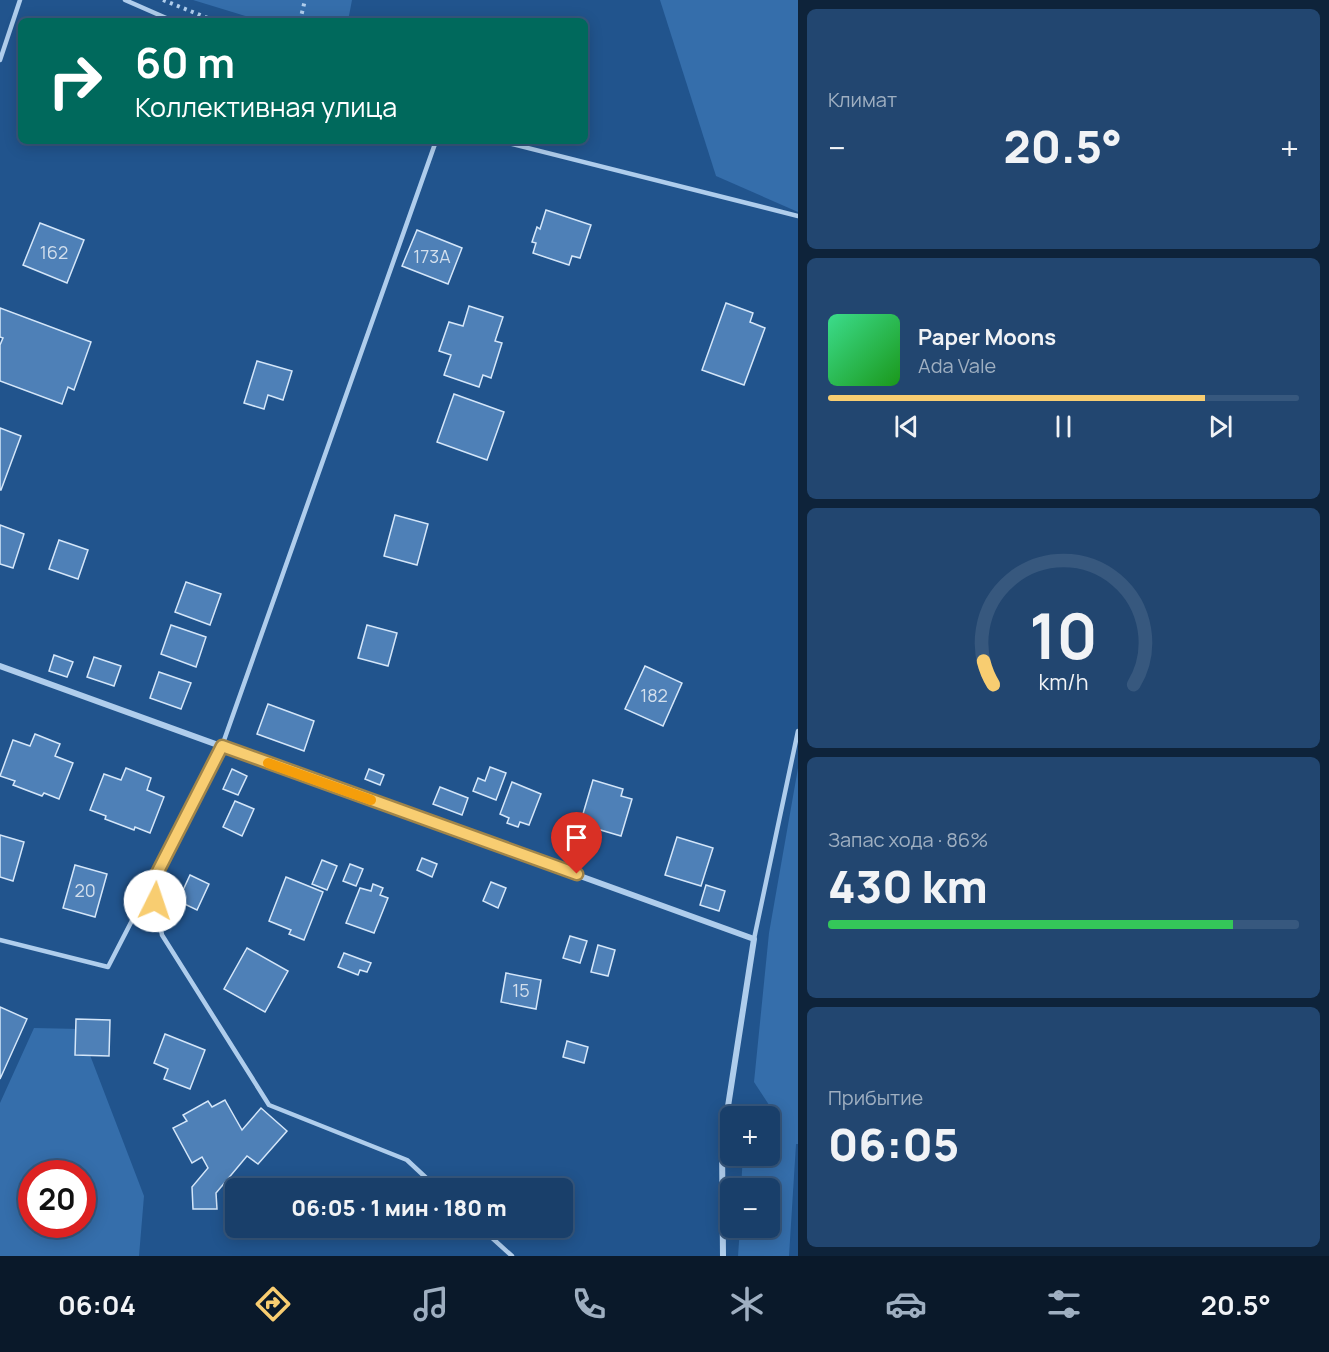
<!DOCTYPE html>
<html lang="ru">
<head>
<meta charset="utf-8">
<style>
  :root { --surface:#193f6a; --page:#224670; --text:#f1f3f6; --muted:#9fafc1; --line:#37587e; --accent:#f8cd71 }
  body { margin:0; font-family:Manrope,sans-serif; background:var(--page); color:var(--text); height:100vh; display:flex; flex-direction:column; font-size:22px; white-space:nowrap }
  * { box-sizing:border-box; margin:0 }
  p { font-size:20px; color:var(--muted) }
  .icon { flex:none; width:33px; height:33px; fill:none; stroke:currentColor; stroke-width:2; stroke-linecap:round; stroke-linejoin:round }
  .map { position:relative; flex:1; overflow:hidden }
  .sheet { display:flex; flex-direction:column; gap:9px; padding:9px; background:#0e233a; width:531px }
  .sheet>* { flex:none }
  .banner { position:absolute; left:18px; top:18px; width:570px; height:126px; border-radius:9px; box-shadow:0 3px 15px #0003,0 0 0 2px var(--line); background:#00695c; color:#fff; overflow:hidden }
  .fabs { position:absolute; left:720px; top:1106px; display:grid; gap:12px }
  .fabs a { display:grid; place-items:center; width:60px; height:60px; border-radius:9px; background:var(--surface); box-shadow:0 3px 15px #0003,0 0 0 2px var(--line); font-size:30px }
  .speed { position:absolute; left:18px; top:1160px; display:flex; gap:12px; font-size:30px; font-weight:700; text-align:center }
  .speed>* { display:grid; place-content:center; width:78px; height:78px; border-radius:50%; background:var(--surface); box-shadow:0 3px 15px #0003,0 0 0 2px var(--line); line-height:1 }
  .speed .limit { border:9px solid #d22; background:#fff; color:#111 }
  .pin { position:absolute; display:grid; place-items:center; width:51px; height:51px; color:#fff; margin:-62px -26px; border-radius:50% 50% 50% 0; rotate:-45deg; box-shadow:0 0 6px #0007 }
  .pin .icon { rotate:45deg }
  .me { position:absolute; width:66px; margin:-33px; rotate:4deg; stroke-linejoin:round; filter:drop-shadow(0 0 4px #0008) }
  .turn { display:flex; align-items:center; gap:21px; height:126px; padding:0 18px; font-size:27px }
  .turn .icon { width:78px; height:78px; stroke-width:2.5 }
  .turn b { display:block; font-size:42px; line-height:51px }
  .big { font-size:45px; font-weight:800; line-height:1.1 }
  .sheet .widget { flex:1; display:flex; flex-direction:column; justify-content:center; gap:9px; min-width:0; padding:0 21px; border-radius:9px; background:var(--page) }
  .sheet .dial { align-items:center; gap:0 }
  .dial svg { height:156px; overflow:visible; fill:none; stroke:var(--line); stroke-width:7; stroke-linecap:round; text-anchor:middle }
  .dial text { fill:var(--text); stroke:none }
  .song { display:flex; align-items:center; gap:18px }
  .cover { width:72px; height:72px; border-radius:9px; background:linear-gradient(135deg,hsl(150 70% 55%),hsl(120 70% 35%)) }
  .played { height:6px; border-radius:3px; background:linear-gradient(90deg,var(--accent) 80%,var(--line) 80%) }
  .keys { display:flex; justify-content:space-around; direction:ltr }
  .heat { display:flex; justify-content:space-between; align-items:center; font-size:33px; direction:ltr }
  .charge { height:9px; border-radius:4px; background:linear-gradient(90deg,#34c759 86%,var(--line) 0) }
  .trip { position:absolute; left:225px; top:1178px; width:348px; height:60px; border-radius:9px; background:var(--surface); box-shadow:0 3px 15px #0003,0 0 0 2px var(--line); font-weight:800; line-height:60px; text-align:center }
  .dock { display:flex; height:96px; justify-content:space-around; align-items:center; background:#0a192a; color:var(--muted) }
  .dock .icon { width:42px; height:42px }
  .dock .on { color:var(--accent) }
  .dock b { font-size:27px; color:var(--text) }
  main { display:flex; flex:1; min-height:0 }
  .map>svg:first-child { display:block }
  .green { fill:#356eab; fill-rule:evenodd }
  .building { fill:#4e80b7; stroke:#d4e6f9; stroke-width:1.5 }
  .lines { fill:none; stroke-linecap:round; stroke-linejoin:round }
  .path { stroke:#afcdec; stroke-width:4; stroke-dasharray:3 4.5; stroke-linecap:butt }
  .lane { stroke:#afcdec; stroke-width:4.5 }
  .street { stroke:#afcdec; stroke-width:6 }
  .route-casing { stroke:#a18549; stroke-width:15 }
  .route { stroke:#f8cd71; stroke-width:10 }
  .slow { stroke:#f59e0b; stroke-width:10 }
  .labels { text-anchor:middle; stroke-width:6; stroke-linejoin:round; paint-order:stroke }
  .number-label { font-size:18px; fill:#d3dfed }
</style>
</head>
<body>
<main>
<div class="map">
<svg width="798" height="1256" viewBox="0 0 798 1256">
  <rect width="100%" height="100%" fill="#21548d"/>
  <g class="green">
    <polygon points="193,0 352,0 348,21 262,21"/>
    <polygon points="660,0 798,0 798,212 716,176"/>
    <polygon points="798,768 798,1144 796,1144 789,1256 738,1256 740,1227 770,1227 770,1188 741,1188 743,1155 770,1155 770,1126 779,1120 754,1082 769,933"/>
    <path d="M34 1028 80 1029 144 1196 139 1256H0V1103ZM32 1173H82V1224H32Z"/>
  </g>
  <g class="building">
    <polygon points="546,210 591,225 580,258 572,256 569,265 533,253 536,243 532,242 537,227 540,229"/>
    <polygon points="40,223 84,240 67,283 23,265"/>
    <polygon points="417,230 462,248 448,284 402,266"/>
    <polygon points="726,303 753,313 750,322 765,328 744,385 702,370"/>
    <polygon points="469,306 503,317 495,341 502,343 491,378 483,375 479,387 444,375 451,355 439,351 449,322 463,326"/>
    <polygon points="0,308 91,342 74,390 68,387 62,404 0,381 0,345 3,338 0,337"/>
    <polygon points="257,361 292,371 283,400 268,395 264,409 244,403"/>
    <polygon points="454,394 504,412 487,460 437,442"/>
    <polygon points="0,428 21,436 1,490 0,490"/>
    <polygon points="395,515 428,524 417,565 384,556"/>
    <polygon points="0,525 24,534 13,568 0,564"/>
    <polygon points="59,540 88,550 78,579 49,569"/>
    <polygon points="186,582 221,594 210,625 175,612"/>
    <polygon points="171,625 206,637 196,667 161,654"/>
    <polygon points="367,625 397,633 388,666 358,658"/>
    <polygon points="54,655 73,662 67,677 49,671"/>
    <polygon points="94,657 121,666 114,686 87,677"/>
    <polygon points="645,666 682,683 663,726 625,709"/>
    <polygon points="159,672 191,683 181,709 150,698"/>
    <polygon points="268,704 314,721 304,751 257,734"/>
    <polygon points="35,734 60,744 55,756 73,763 59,799 44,793 42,796 13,785 15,781 0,776 13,740 30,746"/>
    <polygon points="490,767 506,773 496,800 473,791 478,778 485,781"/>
    <polygon points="126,768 151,778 147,790 164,797 150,833 135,827 134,830 105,819 106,816 90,810 104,774 121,780"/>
    <polygon points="232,769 247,776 238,795 223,789"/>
    <polygon points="369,769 384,775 380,785 365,779"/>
    <polygon points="593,780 623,789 621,796 632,799 621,836 580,824"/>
    <polygon points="512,782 541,794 529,825 520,822 518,827 507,823 509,818 500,814"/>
    <polygon points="440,787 468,798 462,815 433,804"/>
    <polygon points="235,801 254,809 242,836 223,827"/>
    <polygon points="0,835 24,842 13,881 0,877"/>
    <polygon points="677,837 713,848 701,886 665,875"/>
    <polygon points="422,858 437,864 432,877 417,870"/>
    <polygon points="322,860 337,866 327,890 312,884"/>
    <polygon points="350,864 363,869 356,886 343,881"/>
    <polygon points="75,865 107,874 95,917 63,908"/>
    <polygon points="190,875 209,884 197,910 178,901"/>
    <polygon points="286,877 323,892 304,940 289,934 291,930 269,921"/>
    <polygon points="491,882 506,888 498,908 483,901"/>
    <polygon points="373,884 383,888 380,895 388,898 374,933 346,923 360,888 371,891"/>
    <polygon points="706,885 725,891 719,911 700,905"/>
    <polygon points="570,936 587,941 580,963 563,958"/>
    <polygon points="598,945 615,950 608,976 591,972"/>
    <polygon points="247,948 288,971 265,1012 224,989"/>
    <polygon points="344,953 371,963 367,972 360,970 358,975 338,967"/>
    <polygon points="506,973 541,980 536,1009 501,1002"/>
    <polygon points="0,1007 27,1019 0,1079"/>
    <polygon points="76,1019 110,1020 109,1056 75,1055"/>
    <polygon points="165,1034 205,1050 190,1089 164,1079 168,1069 154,1063"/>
    <polygon points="567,1041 588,1047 584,1063 563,1057"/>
    <polygon points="225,1100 242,1130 261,1108 287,1131 258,1164 247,1156 216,1193 217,1209 193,1209 192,1187 208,1168 202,1157 192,1163 173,1128 187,1121 183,1115 208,1101 212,1107"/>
  </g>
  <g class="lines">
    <g class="path">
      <polyline points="163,0 215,21"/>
      <polyline points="300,21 305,0"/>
    </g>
    <g class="lane">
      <polyline points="125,0 173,21"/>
      <polyline points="0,60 20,0"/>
      <polyline points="500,141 798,216"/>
      <polyline points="152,883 162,935 269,1105 407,1160 437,1188"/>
      <polyline points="754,939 798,731"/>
      <polyline points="0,940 108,967 222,746 436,141"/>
      <polyline points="480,1227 512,1256"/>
    </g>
    <polyline class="street" points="0,666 754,939 722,1145 723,1256"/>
  </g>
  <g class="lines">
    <defs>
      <polyline id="route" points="155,901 152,883 222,746 577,874"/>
    </defs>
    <use href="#route" class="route-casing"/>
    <use href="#route" class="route"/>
    <polyline class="slow" points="268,763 371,800"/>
  </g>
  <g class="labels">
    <g class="number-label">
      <text x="54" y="259">162</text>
      <text x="432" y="263">173А</text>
      <text x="654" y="702">182</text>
      <text x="85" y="897">20</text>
      <text x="521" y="997">15</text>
    </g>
  </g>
</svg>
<div class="fabs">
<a>+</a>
<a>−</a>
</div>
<div class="speed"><div class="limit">20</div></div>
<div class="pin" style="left:577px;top:874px;background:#d93025"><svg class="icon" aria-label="arrive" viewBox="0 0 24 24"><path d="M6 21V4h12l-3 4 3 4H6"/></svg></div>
<svg class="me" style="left:155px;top:901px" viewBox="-20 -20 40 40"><circle r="19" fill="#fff"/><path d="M0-13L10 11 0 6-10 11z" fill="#f8cd71"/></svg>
<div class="trip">06:05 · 1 мин · 180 m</div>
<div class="banner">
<div class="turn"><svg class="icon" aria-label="right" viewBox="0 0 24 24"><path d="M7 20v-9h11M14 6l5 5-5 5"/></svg><div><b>60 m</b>Коллективная улица</div></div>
</div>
</div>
<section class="sheet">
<div class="widget"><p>Климат</p>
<div class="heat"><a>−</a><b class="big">20.5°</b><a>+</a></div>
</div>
<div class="widget">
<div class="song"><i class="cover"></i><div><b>Paper Moons</b><p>Ada Vale</p></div></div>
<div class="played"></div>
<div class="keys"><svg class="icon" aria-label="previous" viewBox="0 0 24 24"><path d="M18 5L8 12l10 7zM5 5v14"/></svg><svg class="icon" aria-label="pause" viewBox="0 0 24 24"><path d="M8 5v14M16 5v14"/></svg><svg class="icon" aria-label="next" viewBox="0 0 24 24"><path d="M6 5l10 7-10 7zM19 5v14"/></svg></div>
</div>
<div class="widget dial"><svg viewBox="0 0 100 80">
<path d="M14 69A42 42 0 1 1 86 69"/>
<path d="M14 69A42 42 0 0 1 9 57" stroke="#f8cd71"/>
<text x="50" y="56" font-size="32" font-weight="700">10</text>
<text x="50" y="72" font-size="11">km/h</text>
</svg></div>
<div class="widget"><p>Запас хода · 86%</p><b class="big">430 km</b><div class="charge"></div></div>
<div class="widget"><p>Прибытие</p><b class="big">06:05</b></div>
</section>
</main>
<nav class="dock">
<b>06:04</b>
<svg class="icon on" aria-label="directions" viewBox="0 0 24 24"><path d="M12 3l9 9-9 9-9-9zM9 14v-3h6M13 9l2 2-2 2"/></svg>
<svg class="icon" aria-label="music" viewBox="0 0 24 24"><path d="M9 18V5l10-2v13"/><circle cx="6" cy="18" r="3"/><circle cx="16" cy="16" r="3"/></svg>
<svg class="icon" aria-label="phone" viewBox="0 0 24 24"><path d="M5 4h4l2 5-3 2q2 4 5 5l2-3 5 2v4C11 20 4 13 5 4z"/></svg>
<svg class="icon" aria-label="climate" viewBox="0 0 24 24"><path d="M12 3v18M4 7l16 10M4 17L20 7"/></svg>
<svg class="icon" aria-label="car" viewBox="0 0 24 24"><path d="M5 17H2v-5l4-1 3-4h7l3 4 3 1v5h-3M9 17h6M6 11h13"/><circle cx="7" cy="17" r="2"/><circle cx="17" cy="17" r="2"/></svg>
<svg class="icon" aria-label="filters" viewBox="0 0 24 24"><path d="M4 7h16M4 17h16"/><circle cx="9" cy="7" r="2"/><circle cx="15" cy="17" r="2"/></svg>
<b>20.5°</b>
</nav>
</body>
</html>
